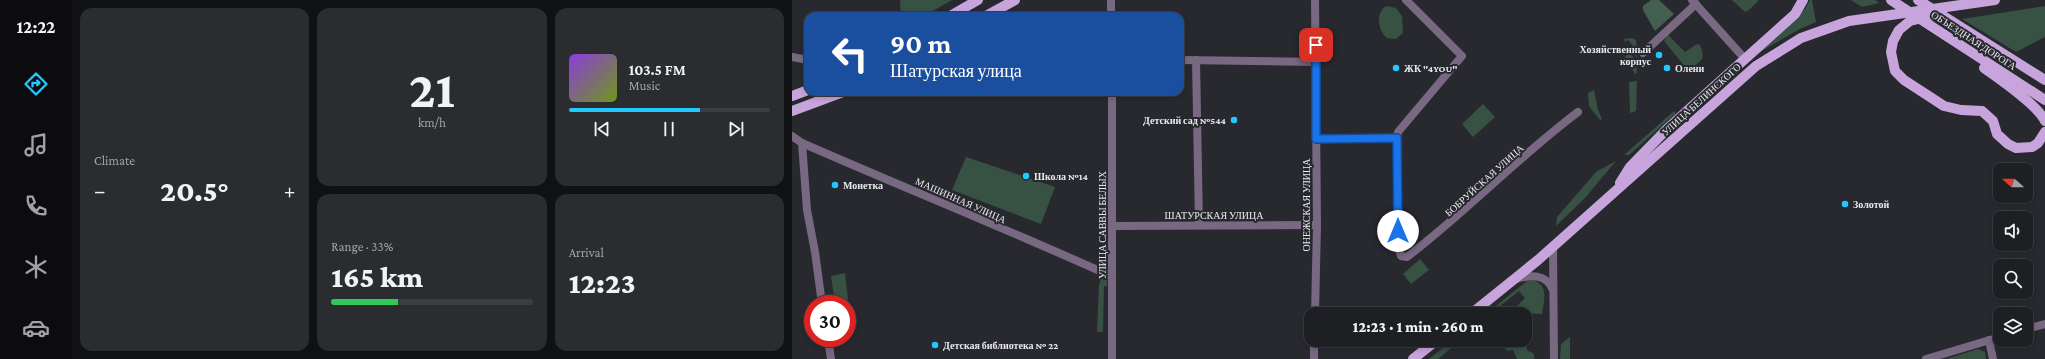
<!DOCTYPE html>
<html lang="en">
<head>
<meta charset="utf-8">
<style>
  :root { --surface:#1e1f23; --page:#2b2c30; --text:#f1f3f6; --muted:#a1a2a6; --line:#3c3d41; --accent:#23c9fe }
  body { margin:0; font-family:"Crimson Pro",serif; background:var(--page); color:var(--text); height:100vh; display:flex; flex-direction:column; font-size:15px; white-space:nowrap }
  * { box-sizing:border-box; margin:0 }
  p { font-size:13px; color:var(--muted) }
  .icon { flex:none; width:22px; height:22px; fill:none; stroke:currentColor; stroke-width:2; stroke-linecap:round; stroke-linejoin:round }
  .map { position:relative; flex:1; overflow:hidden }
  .sheet { display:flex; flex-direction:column; gap:8px; padding:8px; background:#101113; width:720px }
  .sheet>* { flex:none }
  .hud { position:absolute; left:12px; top:12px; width:380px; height:84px; border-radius:12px; box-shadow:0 2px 6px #0003,0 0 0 1px var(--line); background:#1a4fa0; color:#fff; overflow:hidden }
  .needle { width:26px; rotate:290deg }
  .buttons { position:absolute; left:1201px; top:163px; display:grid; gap:8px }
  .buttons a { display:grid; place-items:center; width:40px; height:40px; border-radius:8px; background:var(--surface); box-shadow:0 2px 6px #0003,0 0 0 1px var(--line); font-size:20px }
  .speed { position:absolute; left:12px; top:295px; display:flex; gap:8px; font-size:20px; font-weight:700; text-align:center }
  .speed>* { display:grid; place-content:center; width:52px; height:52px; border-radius:50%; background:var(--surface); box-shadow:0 2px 6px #0003,0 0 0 1px var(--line); line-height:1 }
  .speed .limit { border:6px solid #d22; background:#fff; color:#111 }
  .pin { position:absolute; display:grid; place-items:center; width:34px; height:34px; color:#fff; margin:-17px; border-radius:8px; box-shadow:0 2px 6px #0006 }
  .me { position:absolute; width:44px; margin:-22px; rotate:0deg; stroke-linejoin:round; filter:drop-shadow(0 0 3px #0008) }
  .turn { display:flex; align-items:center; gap:14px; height:84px; padding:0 20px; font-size:18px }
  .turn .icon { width:52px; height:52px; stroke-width:2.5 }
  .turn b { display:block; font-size:28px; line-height:34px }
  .big { font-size:30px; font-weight:800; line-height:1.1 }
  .sheet .tile { flex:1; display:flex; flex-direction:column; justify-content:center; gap:6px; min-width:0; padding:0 14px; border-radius:12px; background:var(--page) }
  .sheet .dial { align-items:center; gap:0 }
  .dial b { font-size:52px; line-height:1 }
  .song { display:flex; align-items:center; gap:12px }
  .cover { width:48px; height:48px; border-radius:6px; background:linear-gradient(135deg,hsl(270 70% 55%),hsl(80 70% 35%)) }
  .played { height:4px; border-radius:2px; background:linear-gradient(90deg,var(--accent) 65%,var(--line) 65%) }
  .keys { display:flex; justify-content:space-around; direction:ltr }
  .heat { display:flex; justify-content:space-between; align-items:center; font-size:22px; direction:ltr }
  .charge { height:6px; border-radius:3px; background:linear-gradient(90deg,#34c759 33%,var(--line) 0) }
  .sheet .tiles { flex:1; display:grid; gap:8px; grid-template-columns:repeat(3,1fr) }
  .tile:first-child { grid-row:span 2 }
  .trip { position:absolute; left:512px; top:307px; width:228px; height:40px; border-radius:12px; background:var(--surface); box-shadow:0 2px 6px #0003,0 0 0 1px var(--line); font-weight:800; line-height:40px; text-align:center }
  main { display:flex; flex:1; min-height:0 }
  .tabs { display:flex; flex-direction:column; width:72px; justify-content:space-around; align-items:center; background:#0c0c0e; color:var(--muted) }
  .tabs .icon { width:28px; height:28px }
  .tabs .on { color:var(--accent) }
  .tabs b { font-size:18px; color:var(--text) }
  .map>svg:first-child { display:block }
  .green { fill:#375143 }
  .forest { fill:#435f50 }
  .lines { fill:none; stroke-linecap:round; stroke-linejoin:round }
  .minor { stroke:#786882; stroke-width:8 }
  .major { stroke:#c7a5dc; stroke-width:10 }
  .route-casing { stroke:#114b97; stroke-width:10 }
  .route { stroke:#1a73e8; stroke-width:7 }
  .poi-dot { fill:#23c9fe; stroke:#28292f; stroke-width:1.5 }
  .labels { text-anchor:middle; stroke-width:4; stroke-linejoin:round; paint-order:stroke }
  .street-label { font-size:10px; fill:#e9eaee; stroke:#28292f }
  .poi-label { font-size:10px; font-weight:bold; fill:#e9eaee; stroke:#28292f; text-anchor:start }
</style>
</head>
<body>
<main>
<nav class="tabs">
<b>12:22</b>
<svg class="icon on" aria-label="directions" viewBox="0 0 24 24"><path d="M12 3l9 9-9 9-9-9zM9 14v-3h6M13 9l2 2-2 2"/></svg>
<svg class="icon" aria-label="music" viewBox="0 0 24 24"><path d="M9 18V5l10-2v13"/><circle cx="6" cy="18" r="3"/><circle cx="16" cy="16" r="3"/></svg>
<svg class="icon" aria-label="phone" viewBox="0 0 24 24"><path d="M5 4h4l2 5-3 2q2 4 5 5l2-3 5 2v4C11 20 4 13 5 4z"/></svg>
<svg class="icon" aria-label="climate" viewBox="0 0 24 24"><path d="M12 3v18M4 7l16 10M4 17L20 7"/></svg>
<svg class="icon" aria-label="car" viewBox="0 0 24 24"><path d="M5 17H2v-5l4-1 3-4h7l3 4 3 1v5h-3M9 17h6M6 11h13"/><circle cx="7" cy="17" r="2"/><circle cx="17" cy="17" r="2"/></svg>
</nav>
<section class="sheet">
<div class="tiles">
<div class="tile"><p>Climate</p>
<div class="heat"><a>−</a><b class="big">20.5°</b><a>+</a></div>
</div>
<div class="tile dial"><b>21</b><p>km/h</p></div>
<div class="tile">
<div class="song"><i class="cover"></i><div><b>103.5 FM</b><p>Music</p></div></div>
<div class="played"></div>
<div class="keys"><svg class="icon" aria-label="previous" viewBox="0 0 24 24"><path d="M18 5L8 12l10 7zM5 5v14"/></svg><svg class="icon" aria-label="pause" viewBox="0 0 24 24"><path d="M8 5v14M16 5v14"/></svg><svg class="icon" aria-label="next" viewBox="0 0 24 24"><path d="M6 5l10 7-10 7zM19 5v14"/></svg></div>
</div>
<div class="tile"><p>Range · 33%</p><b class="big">165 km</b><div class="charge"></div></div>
<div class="tile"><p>Arrival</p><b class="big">12:23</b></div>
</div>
</section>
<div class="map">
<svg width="1253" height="359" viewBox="0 0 1253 359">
  <rect width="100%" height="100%" fill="#28292f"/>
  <g class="green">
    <polygon points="108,0 160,0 132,16 109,16"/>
    <polygon points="940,0 967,0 957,10 953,12"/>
    <polygon points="1018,0 1020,0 1024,22 1008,29 966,53 1013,9"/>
    <polygon points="1059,0 1083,0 1087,3 1070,7"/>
    <path d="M594 6 604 8 610 16 611 33 604 39 595 38C586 31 583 13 594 6Z"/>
    <polygon points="1253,6 1253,37 1224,52 1170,19"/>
    <path d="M876 35 893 52 905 44 908 45C914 59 910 60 898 69H895L872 41Z"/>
    <polygon points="840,38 844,40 845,58 839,50 842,47 836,40 833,42 832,39"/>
    <polygon points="839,54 844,62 845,73 843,74 833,56"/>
    <polygon points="845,81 844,111 838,113 837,82"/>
    <polygon points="802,90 806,110 810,119 808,120 797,106 796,93"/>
    <polygon points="691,104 703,117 681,137 670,124"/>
    <polygon points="882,111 884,113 837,155 832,155"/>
    <polygon points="174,157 263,187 249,224 160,190"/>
    <polygon points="824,161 792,199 764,226 765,217 804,172"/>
    <polygon points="628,259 637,270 619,284 611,274"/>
    <polygon points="53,273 56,300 54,301 55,304 43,304 39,276"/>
    <polygon points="309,278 315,280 315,286 312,286 311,332 305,332 307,285"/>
    <path d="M742 280C757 287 752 299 750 314L726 313 723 308 733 298 727 291 708 306V314H694L735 281Z"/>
    <polygon points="733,334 735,350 742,354 742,359 725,359 721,350 715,351 708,340 733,340"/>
    <polygon points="778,337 778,359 768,359 769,344"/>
    <polygon points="661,340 669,340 646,359 637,359"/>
    <polygon points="1186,349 1193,352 1194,359 1154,359"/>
  </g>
  <polygon class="forest" points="859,0 867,0 882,14 863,31 851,10 851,6"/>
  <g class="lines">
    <g class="minor">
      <polyline points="319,0 319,16"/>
      <polyline points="900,0 953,59"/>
      <polyline points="851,53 904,4"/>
      <polyline points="0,57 16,60"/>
      <polyline points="388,60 524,62"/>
      <polyline points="404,60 407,225"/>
      <polyline points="320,92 320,359"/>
      <path d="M0 136 10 143C113 188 217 230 319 276"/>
      <path d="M605 138 606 247 609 256 615 257C674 212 726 157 786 112"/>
      <polyline points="524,139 605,138 606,132 670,56 614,0"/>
      <polyline points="10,143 15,210 23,252 30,304"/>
      <polyline points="320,226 525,225"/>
      <polyline points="761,247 762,359"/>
      <path d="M724 279C738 275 754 273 761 290"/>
      <polyline points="523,314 525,225 523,0"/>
      <polyline points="1234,329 1253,324"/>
      <polyline points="36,338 39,359"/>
      <polyline points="1197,340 1201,359"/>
      <polyline points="522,359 522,340"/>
      <polyline points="1134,359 1208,337"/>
    </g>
    <g class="major">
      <polyline points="1099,0 1253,100"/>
      <polyline points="1126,0 1253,80"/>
      <polyline points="1146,14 1118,21 1107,30 1101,41 1099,52 1103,71 1112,80 1152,106 1169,110 1190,111 1201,121 1205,134 1216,144 1224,148 1240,147 1246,143 1253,132"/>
      <polyline points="158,16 186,0"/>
      <polyline points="194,16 223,0"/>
      <path d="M1192 68C1207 79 1246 105 1253 121"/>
      <polyline points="0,96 16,90"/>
      <polyline points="0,111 51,92"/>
      <polyline points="828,183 838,167 876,128 1003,14 1011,0"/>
      <polyline points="679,314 746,260 964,66 1009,38 1057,21 1203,0"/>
      <polyline points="621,359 645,340"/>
    </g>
  </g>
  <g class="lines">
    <defs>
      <polyline id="route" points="524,45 524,139 605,138 606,231"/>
    </defs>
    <use href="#route" class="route-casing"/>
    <use href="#route" class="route"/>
  </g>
  <g class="poi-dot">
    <circle cx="867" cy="55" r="4"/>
    <circle cx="604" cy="68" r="4"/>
    <circle cx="875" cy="68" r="4"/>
    <circle cx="442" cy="120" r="4"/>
    <circle cx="234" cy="176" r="4"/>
    <circle cx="43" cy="185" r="4"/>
    <circle cx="1053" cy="204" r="4"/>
    <circle cx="143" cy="345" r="4"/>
  </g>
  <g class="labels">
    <g class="street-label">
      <text transform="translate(1182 40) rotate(33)" y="4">ОБЪЕЗДНАЯ ДОРОГА</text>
      <text transform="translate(909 99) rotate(-42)" y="4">УЛИЦА БЕЛИНСКОГО</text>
      <text transform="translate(692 180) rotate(-42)" y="4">БОБРУЙСКАЯ УЛИЦА</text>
      <text transform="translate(169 200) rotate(24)" y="4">МАШИННАЯ УЛИЦА</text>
      <text transform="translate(514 205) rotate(-90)" y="4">ОНЕЖСКАЯ УЛИЦА</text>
      <text x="422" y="219">ШАТУРСКАЯ УЛИЦА</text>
      <text transform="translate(310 225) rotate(-90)" y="4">УЛИЦА САВВЫ БЕЛЫХ</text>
    </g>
    <g class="poi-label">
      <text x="859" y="53" text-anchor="end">Хозяйственный<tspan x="859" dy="12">корпус</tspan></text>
      <text x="612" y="72">ЖК "4YOU"</text>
      <text x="883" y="72">Олени</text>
      <text x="434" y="124" text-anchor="end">Детский сад №544</text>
      <text x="242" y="180">Школа №14</text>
      <text x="51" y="189">Монетка</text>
      <text x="1061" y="208">Золотой</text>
      <text x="151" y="349">Детская библиотека № 22</text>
    </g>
  </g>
</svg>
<div class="buttons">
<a><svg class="needle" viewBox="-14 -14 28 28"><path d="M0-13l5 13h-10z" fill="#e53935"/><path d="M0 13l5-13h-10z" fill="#a1a2a6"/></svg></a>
<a><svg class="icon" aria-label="sound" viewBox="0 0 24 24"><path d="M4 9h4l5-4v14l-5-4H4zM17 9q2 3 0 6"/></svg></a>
<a><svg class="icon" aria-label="search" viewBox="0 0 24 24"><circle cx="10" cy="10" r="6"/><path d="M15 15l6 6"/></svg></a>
<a><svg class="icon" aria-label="layers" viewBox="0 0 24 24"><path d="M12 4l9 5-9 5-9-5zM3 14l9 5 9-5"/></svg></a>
</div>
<div class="speed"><div class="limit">30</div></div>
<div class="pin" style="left:524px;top:45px;background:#d93025"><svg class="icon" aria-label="arrive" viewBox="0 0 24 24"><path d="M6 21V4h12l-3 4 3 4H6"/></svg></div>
<svg class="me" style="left:606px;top:231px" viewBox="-20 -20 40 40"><circle r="19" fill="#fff"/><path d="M0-13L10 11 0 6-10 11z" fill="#1a73e8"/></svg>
<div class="trip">12:23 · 1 min · 260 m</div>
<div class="hud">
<div class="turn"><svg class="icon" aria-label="left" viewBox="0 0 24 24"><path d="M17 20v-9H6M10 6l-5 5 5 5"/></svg><div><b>90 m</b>Шатурская улица</div></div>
</div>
</div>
</main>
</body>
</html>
